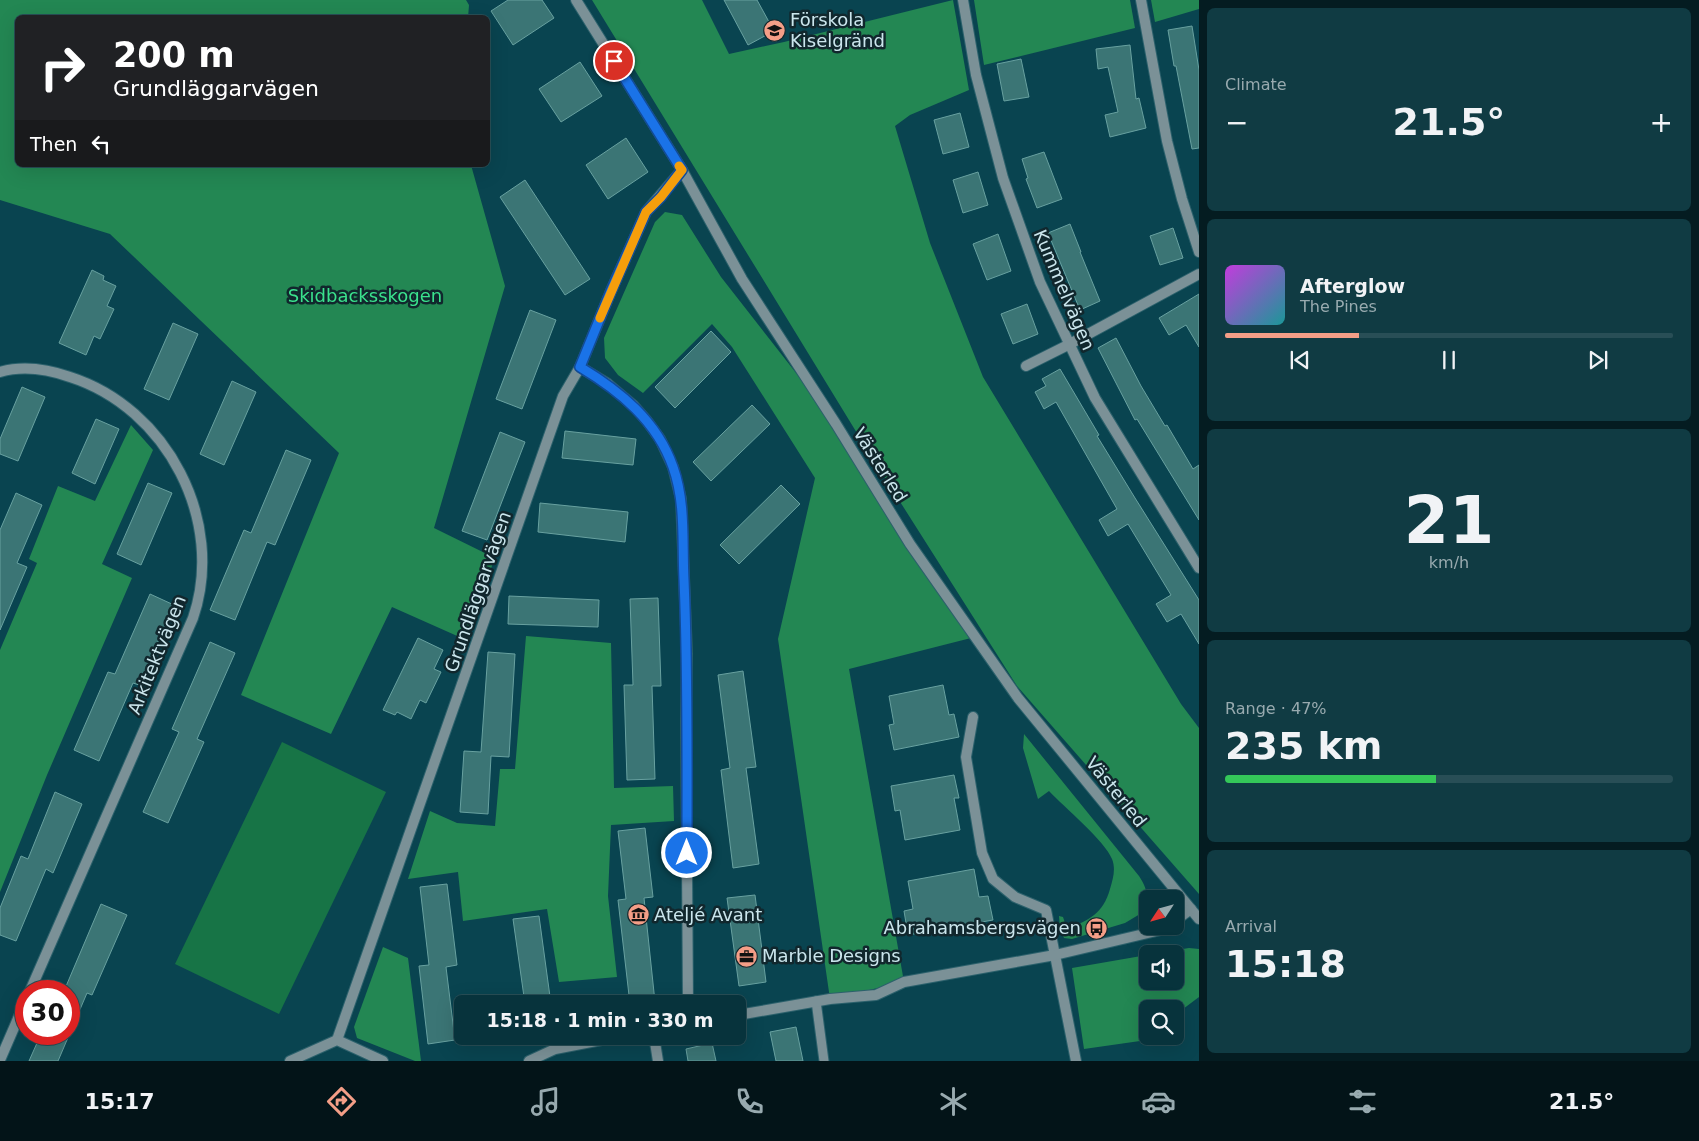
<!DOCTYPE html>
<html lang="en">
<head>
<meta charset="utf-8">
<style>
  :root { --surface:#07333c; --page:#103b43; --text:#f1f3f6; --muted:#98aaaf; --line:#284e56; --accent:#f49e87 }
  body { margin:0; font-family:"DejaVu Sans",sans-serif; background:var(--page); color:var(--text); height:100vh; display:flex; flex-direction:column; font-size:19px; white-space:nowrap }
  * { box-sizing:border-box; margin:0 }
  p { font-size:16px; color:var(--muted) }
  .icon { flex:none; width:28px; height:28px; fill:none; stroke:currentColor; stroke-width:2; stroke-linecap:round; stroke-linejoin:round }
  .map { position:relative; flex:1; overflow:hidden }
  .sheet { display:flex; flex-direction:column; gap:8px; padding:8px; background:#041c21; width:500px }
  .sheet>* { flex:none }
  .hud { position:absolute; left:15px; top:15px; width:475px; height:152px; border-radius:8px; box-shadow:0 5px 20px #0002,0 0 0 1px var(--line); background:#202124; color:#fff; overflow:hidden }
  .needle { width:32px; rotate:234deg }
  .controls { position:absolute; left:1139px; top:890px; display:grid; gap:10px }
  .controls a { display:grid; place-items:center; width:45px; height:45px; border-radius:8px; background:var(--surface); box-shadow:0 5px 20px #0002,0 0 0 1px var(--line); font-size:25px }
  .speed { position:absolute; left:15px; top:980px; display:flex; gap:10px; font-size:25px; font-weight:700; text-align:center }
  .speed>* { display:grid; place-content:center; width:65px; height:65px; border-radius:50%; background:var(--surface); box-shadow:0 5px 20px #0002,0 0 0 1px var(--line); line-height:1 }
  .speed .limit { border:8px solid #d22; background:#fff; color:#111 }
  .pin { position:absolute; display:grid; place-items:center; width:42px; height:42px; color:#fff; margin:-21px; border:2px solid #fff; border-radius:50%; box-shadow:0 1px 5px #0007 }
  .me { position:absolute; width:55px; margin:-28px; rotate:0deg; stroke-linejoin:round; filter:drop-shadow(0 0 4px #0008) }
  .turn { display:flex; align-items:center; gap:18px; height:105px; padding:0 15px; font-size:22px }
  .turn .icon { width:65px; height:65px; stroke-width:2.5 }
  .turn b { display:block; font-size:35px; line-height:42px }
  .then { display:flex; align-items:center; height:48px; padding:0 15px; background:#0003; gap:10px; font-size:19px }
  .big { font-size:38px; font-weight:600; line-height:1.1 }
  .sheet .widget { flex:1; display:flex; flex-direction:column; justify-content:center; gap:8px; min-width:0; padding:0 18px; border-radius:8px; background:var(--page) }
  .sheet .dial { align-items:center; gap:0 }
  .dial b { font-size:65px; line-height:1 }
  .song { display:flex; align-items:center; gap:15px }
  .cover { width:60px; height:60px; border-radius:8px; background:linear-gradient(135deg,hsl(290 70% 55%),hsl(180 70% 35%)) }
  .played { height:5px; border-radius:2px; background:linear-gradient(90deg,var(--accent) 30%,var(--line) 30%) }
  .keys { display:flex; justify-content:space-around; direction:ltr }
  .heat { display:flex; justify-content:space-between; align-items:center; font-size:28px; direction:ltr }
  .charge { height:8px; border-radius:4px; background:linear-gradient(90deg,#34c759 47%,var(--line) 0) }
  .trip { position:absolute; left:454px; top:995px; width:292px; height:50px; border-radius:8px; background:var(--surface); box-shadow:0 5px 20px #0002,0 0 0 1px var(--line); font-weight:600; line-height:50px; text-align:center }
  .tabs { display:flex; height:80px; justify-content:space-around; align-items:center; background:#031418; color:var(--muted) }
  .tabs .icon { width:35px; height:35px }
  .tabs .selected { color:var(--accent) }
  .tabs b { font-size:22px; color:var(--text) }
  main { display:flex; flex:1; min-height:0 }
  .map>svg:first-child { display:block }
  .green { fill:#177446 }
  .forest { fill:#238753 }
  .building { fill:#3b7575; stroke:#68a1a0 }
  .lines { fill:none; stroke-linecap:round; stroke-linejoin:round }
  .service-casing { stroke:#2c616c; stroke-width:11 }
  .minor-casing { stroke:#2c616c; stroke-width:12 }
  .tertiary-casing { stroke:#2c616c; stroke-width:12 }
  .service { stroke:#7b9197; stroke-width:9 }
  .minor { stroke:#7b9197; stroke-width:10 }
  .tertiary { stroke:#7b9197; stroke-width:10 }
  .route-casing { stroke:#114b97; stroke-width:12 }
  .route { stroke:#1a73e8; stroke-width:9 }
  .slow { stroke:#f59e0b; stroke-width:9 }
  .labels { text-anchor:middle; stroke-width:5; stroke-linejoin:round; paint-order:stroke }
  .poi-label { font-size:18px; fill:#cbe6ed; stroke:#11272d; text-anchor:start }
  .street-label { font-size:18px; fill:#cbe6ed; stroke:#11272d }
  .park-label { font-size:18px; fill:#3ae28d; stroke:#11272d }
</style>
</head>
<body>
<main>
<div class="map">
<svg width="1199" height="1061" viewBox="0 0 1199 1061">
  <rect width="100%" height="100%" fill="#094450"/>
  <polygon class="green" points="282,742 386,792 279,1014 175,964"/>
  <g class="forest">
    <polygon points="0,0 466,0 469,5 468,18 18,18 18,165 471,165 505,286 434,528 495,558 464,639 392,607 331,734 241,695 339,453 110,234 0,200"/>
    <polygon points="592,0 702,0 729,54 784,42 953,0 969,90 910,115 895,126 930,243 983,377 1181,704 1199,728 1199,894 1017,686 871,456"/>
    <polygon points="974,0 1130,0 1135,28 984,65"/>
    <polygon points="1151,0 1199,0 1199,9 1155,22"/>
    <polygon points="665,212 682,215 721,277 836,424 975,637 849,669 904,982 830,999 778,639 815,478 732,347 712,324 643,393 618,375 605,358 604,338 655,222"/>
    <polygon points="131,425 153,450 102,564 132,578 47,775 0,892 0,650 37,563 29,559 58,486 95,501"/>
    <polygon points="526,636 611,643 614,788 673,786 674,821 611,825 608,896 617,977 559,982 547,909 463,921 458,872 408,879 430,811 457,823 495,826 500,769 515,769"/>
    <path d="M1024 734 1139 876C1147 888 1149 897 1145 911L1125 923 1072 939 1064 938 1060 928 1059 916 1063 917 1067 929C1089 920 1103 914 1110 889 1113 879 1116 869 1112 859 1105 841 1064 807 1049 791L1038 799 1023 748Z"/>
    <polygon points="383,947 408,958 421,1061 415,1061 357,1038 354,1027"/>
    <polygon points="1189,948 1199,949 1199,997 1175,1015 1175,1009 1148,1009 1147,1036 1140,1041 1084,1049 1072,968 1147,955 1148,981 1175,981 1175,954 1153,954"/>
  </g>
  <g class="building">
    <polygon points="508,0 542,0 554,18 513,45 491,11"/>
    <polygon points="724,0 757,0 774,31 748,45"/>
    <polygon points="1192,26 1199,70 1199,148 1192,149 1176,66 1174,66 1168,30"/>
    <polygon points="1130,45 1136,99 1139,98 1146,128 1110,137 1105,115 1118,112 1108,67 1098,69 1096,49"/>
    <polygon points="1021,59 1029,97 1004,101 997,64"/>
    <polygon points="580,62 602,96 561,122 539,89"/>
    <polygon points="960,113 969,147 943,154 934,120"/>
    <polygon points="626,138 648,172 608,199 586,165"/>
    <polygon points="1044,152 1062,199 1037,208 1026,179 1028,178 1022,159"/>
    <polygon points="978,172 988,205 963,213 953,180"/>
    <polygon points="525,180 590,279 565,295 500,197"/>
    <polygon points="1070,224 1081,252 1080,252 1100,301 1080,310 1048,233"/>
    <polygon points="1173,228 1183,258 1160,265 1150,236"/>
    <polygon points="998,234 1011,271 987,280 973,244"/>
    <polygon points="92,270 104,276 103,280 116,286 107,306 114,309 100,339 94,336 86,355 59,343"/>
    <polygon points="1199,294 1199,347 1186,325 1169,335 1159,318"/>
    <polygon points="1027,304 1038,334 1013,344 1001,314"/>
    <polygon points="530,310 556,320 522,409 496,399"/>
    <polygon points="173,323 198,334 169,400 144,389"/>
    <polygon points="711,331 731,352 675,408 655,387"/>
    <polygon points="1116,338 1141,386 1165,426 1167,425 1193,469 1199,465 1199,520 1137,419 1135,420 1098,348"/>
    <polygon points="1060,369 1099,435 1097,436 1135,498 1199,600 1199,644 1181,614 1167,622 1156,604 1171,595 1128,524 1108,536 1099,520 1117,509 1056,402 1044,409 1035,392 1046,386 1042,379"/>
    <polygon points="232,381 256,392 224,465 200,454"/>
    <polygon points="22,387 45,397 18,461 0,454 0,439"/>
    <polygon points="752,405 770,424 711,481 693,462"/>
    <polygon points="96,419 119,429 95,484 72,473"/>
    <polygon points="565,431 636,439 633,465 562,458"/>
    <polygon points="500,432 525,442 487,540 462,531"/>
    <polygon points="286,450 311,460 275,545 267,542 235,620 210,610 244,530 251,533"/>
    <polygon points="148,483 172,493 141,565 117,554"/>
    <polygon points="781,485 800,504 739,564 720,545"/>
    <polygon points="16,493 42,505 17,563 27,567 0,630 0,530"/>
    <polygon points="540,503 628,512 625,542 538,532"/>
    <polygon points="150,594 174,605 139,685 133,683 99,761 74,750 108,672 115,674"/>
    <polygon points="509,596 599,600 598,627 508,624"/>
    <polygon points="658,598 661,686 652,686 655,779 627,780 624,685 633,685 630,599"/>
    <polygon points="418,638 443,650 434,669 441,672 426,703 420,700 411,719 397,712 395,715 383,710"/>
    <polygon points="210,642 235,653 197,739 204,742 168,823 143,812 179,732 172,729"/>
    <polygon points="488,652 515,654 509,757 491,756 488,814 460,812 464,751 481,752"/>
    <polygon points="743,671 756,767 746,768 759,864 733,868 721,770 730,768 718,675"/>
    <polygon points="943,685 949,715 954,714 959,737 894,750 889,725 894,724 889,696"/>
    <polygon points="954,775 959,798 954,798 960,830 905,840 900,810 895,811 891,786"/>
    <polygon points="55,792 82,804 53,873 46,869 16,941 0,935 0,908 21,856 28,859"/>
    <polygon points="645,828 653,897 644,898 655,1002 630,1004 618,900 626,899 618,831"/>
    <polygon points="974,869 979,897 988,896 993,920 908,935 904,911 913,909 908,881"/>
    <polygon points="447,884 457,965 446,967 455,1040 428,1044 419,966 429,965 420,887"/>
    <polygon points="755,895 766,982 739,986 727,898"/>
    <polygon points="101,904 127,915 92,995 87,993 58,1061 29,1061 41,1034 69,1034 69,991 64,991"/>
    <polygon points="539,916 551,1004 525,1004 513,919"/>
    <polygon points="796,1027 803,1061 776,1061 770,1032"/>
    <polygon points="712,1043 716,1061 688,1061 686,1049"/>
  </g>
  <g class="lines">
    <defs>
      <polyline id="service" points="816,1001 824,1061"/>
      <g id="minor">
        <polyline points="963,0 976,75 1003,178 1040,282 1095,398 1199,568"/>
        <polyline points="1141,0 1167,141 1182,199 1199,252"/>
        <polyline points="1026,366 1068,345 1199,274"/>
        <polyline points="580,367 608,384 633,405 647,421 660,439 673,467 681,499 687,654 686,721 688,1004"/>
        <path d="M0 372C24 365 47 369 70 377 167 408 226 521 193 618L30 991"/>
        <polyline points="973,717 966,757 982,853 993,879 1015,897 1046,910 1076,1061"/>
        <polyline points="654,1036 658,1061"/>
        <polyline points="337,1040 563,396 580,367 611,291 646,212 682,170"/>
        <polyline points="0,1060 26,1000"/>
      </g>
      <g id="tertiary">
        <polyline points="576,0 682,170 742,279 836,424 910,544 1018,698 1199,919"/>
        <polyline points="1175,921 1191,909"/>
        <polyline points="738,1015 830,999 876,995 904,982 1055,955 1165,929 1169,926"/>
        <polyline points="290,1061 337,1040 383,1061"/>
        <polyline points="529,1061 555,1049 622,1036"/>
      </g>
    </defs>
    <use href="#service" class="service-casing"/>
    <use href="#minor" class="minor-casing"/>
    <use href="#tertiary" class="tertiary-casing"/>
    <use href="#service" class="service"/>
    <use href="#minor" class="minor"/>
    <use href="#tertiary" class="tertiary"/>
  </g>
  <g class="lines">
    <defs>
      <path id="route" d="M614 61 682 170 661 197 646 212 611 291 580 367C620 391 657 421 673 467 686 503 682 543 684 580 688 671 687 762 687 853"/>
    </defs>
    <use href="#route" class="route-casing"/>
    <use href="#route" class="route"/>
    <polyline class="slow" points="600,318 646,212 661,197 682,170 679,166"/>
  </g>
  <defs>
    <symbol id="school-disc" viewBox="-11 -11 22 22"><circle r="9.5" fill="#f49e87" stroke="#11272d"/><path d="M0-5L7-2L0 1L-7-2ZM-4 1L0 2.5L4 1V4Q0 6-4 4Z" fill="#111"/></symbol>
    <symbol id="museum-disc" viewBox="-11 -11 22 22"><circle r="9.5" fill="#f49e87" stroke="#11272d"/><path d="M0-6L6-3V-2H-6V-3ZM-5-1h2V3h-2ZM-1-1h2V3h-2ZM3-1h2V3H3ZM-6 4H6V6H-6Z" fill="#111"/></symbol>
    <symbol id="bus-disc" viewBox="-11 -11 22 22"><circle r="9.5" fill="#f49e87" stroke="#11272d"/><path d="M-5-6H5V4H4V6H2V4H-2V6H-4V4H-5ZM-3.5-4V0h7V-4ZM-3.5 1.2v1.5H-2V1.2ZM2 1.2v1.5H3.5V1.2Z" fill="#111"/></symbol>
    <symbol id="office-disc" viewBox="-11 -11 22 22"><circle r="9.5" fill="#f49e87" stroke="#11272d"/><path d="M-6-3h4V-5.5h4V-3h4V5H-6ZM-1-4.5V-3h2v-1.5ZM-6 0V1H6V0Z" fill="#111"/></symbol>
  </defs>
  <g fill-rule="evenodd">
    <use href="#school-disc" x="762" y="18" width="25" height="25"/>
    <use href="#museum-disc" x="626" y="902" width="25" height="25"/>
    <use href="#bus-disc" x="1084" y="916" width="25" height="25"/>
    <use href="#office-disc" x="734" y="944" width="25" height="25"/>
  </g>
  <g class="labels">
    <g class="poi-label">
      <text x="790" y="26">Förskola<tspan x="790" dy="21">Kiselgränd</tspan></text>
      <text x="654" y="921">Ateljé Avant</text>
      <text x="1081" y="934" text-anchor="end">Abrahamsbergsvägen</text>
      <text x="762" y="962">Marble Designs</text>
    </g>
    <g class="street-label">
      <text transform="translate(1064 290) rotate(67)" y="6">Kummelvägen</text>
      <text transform="translate(880 465) rotate(58)" y="6">Västerled</text>
      <text transform="translate(478 592) rotate(-71)" y="6">Grundläggarvägen</text>
      <text transform="translate(157 655) rotate(-68)" y="6">Arkitektvägen</text>
      <text transform="translate(1116 792) rotate(51)" y="6">Västerled</text>
    </g>
    <g class="park-label">
      <text x="365" y="302">Skidbacksskogen</text>
    </g>
  </g>
</svg>
<div class="controls">
<a><svg class="needle" viewBox="-14 -14 28 28"><path d="M0-13l5 13h-10z" fill="#e53935"/><path d="M0 13l5-13h-10z" fill="#98aaaf"/></svg></a>
<a><svg class="icon" aria-label="sound" viewBox="0 0 24 24"><path d="M4 9h4l5-4v14l-5-4H4zM17 9q2 3 0 6"/></svg></a>
<a><svg class="icon" aria-label="search" viewBox="0 0 24 24"><circle cx="10" cy="10" r="6"/><path d="M15 15l6 6"/></svg></a>
</div>
<div class="speed"><div class="limit">30</div></div>
<div class="pin" style="left:614px;top:61px;background:#d93025"><svg class="icon" aria-label="arrive" viewBox="0 0 24 24"><path d="M6 21V4h12l-3 4 3 4H6"/></svg></div>
<svg class="me" style="left:687px;top:853px" viewBox="-20 -20 40 40"><circle r="17" fill="#1a73e8" stroke="#fff" stroke-width="3"/><path d="M0-11L8 9 0 5-8 9z" fill="#fff"/></svg>
<div class="trip">15:18 · 1 min · 330 m</div>
<div class="hud">
<div class="turn"><svg class="icon" aria-label="right" viewBox="0 0 24 24"><path d="M7 20v-9h11M14 6l5 5-5 5"/></svg><div><b>200 m</b>Grundläggarvägen</div></div>
<div class="then">Then<svg class="icon" aria-label="left" viewBox="0 0 24 24"><path d="M17 20v-9H6M10 6l-5 5 5 5"/></svg></div>
</div>
</div>
<section class="sheet">
<div class="widget"><p>Climate</p>
<div class="heat"><a>−</a><b class="big">21.5°</b><a>+</a></div>
</div>
<div class="widget">
<div class="song"><i class="cover"></i><div><b>Afterglow</b><p>The Pines</p></div></div>
<div class="played"></div>
<div class="keys"><svg class="icon" aria-label="previous" viewBox="0 0 24 24"><path d="M18 5L8 12l10 7zM5 5v14"/></svg><svg class="icon" aria-label="pause" viewBox="0 0 24 24"><path d="M8 5v14M16 5v14"/></svg><svg class="icon" aria-label="next" viewBox="0 0 24 24"><path d="M6 5l10 7-10 7zM19 5v14"/></svg></div>
</div>
<div class="widget dial"><b>21</b><p>km/h</p></div>
<div class="widget"><p>Range · 47%</p><b class="big">235 km</b><div class="charge"></div></div>
<div class="widget"><p>Arrival</p><b class="big">15:18</b></div>
</section>
</main>
<nav class="tabs">
<b>15:17</b>
<svg class="icon selected" aria-label="directions" viewBox="0 0 24 24"><path d="M12 3l9 9-9 9-9-9zM9 14v-3h6M13 9l2 2-2 2"/></svg>
<svg class="icon" aria-label="music" viewBox="0 0 24 24"><path d="M9 18V5l10-2v13"/><circle cx="6" cy="18" r="3"/><circle cx="16" cy="16" r="3"/></svg>
<svg class="icon" aria-label="phone" viewBox="0 0 24 24"><path d="M5 4h4l2 5-3 2q2 4 5 5l2-3 5 2v4C11 20 4 13 5 4z"/></svg>
<svg class="icon" aria-label="climate" viewBox="0 0 24 24"><path d="M12 3v18M4 7l16 10M4 17L20 7"/></svg>
<svg class="icon" aria-label="car" viewBox="0 0 24 24"><path d="M5 17H2v-5l4-1 3-4h7l3 4 3 1v5h-3M9 17h6M6 11h13"/><circle cx="7" cy="17" r="2"/><circle cx="17" cy="17" r="2"/></svg>
<svg class="icon" aria-label="filters" viewBox="0 0 24 24"><path d="M4 7h16M4 17h16"/><circle cx="9" cy="7" r="2"/><circle cx="15" cy="17" r="2"/></svg>
<b>21.5°</b>
</nav>
</body>
</html>
